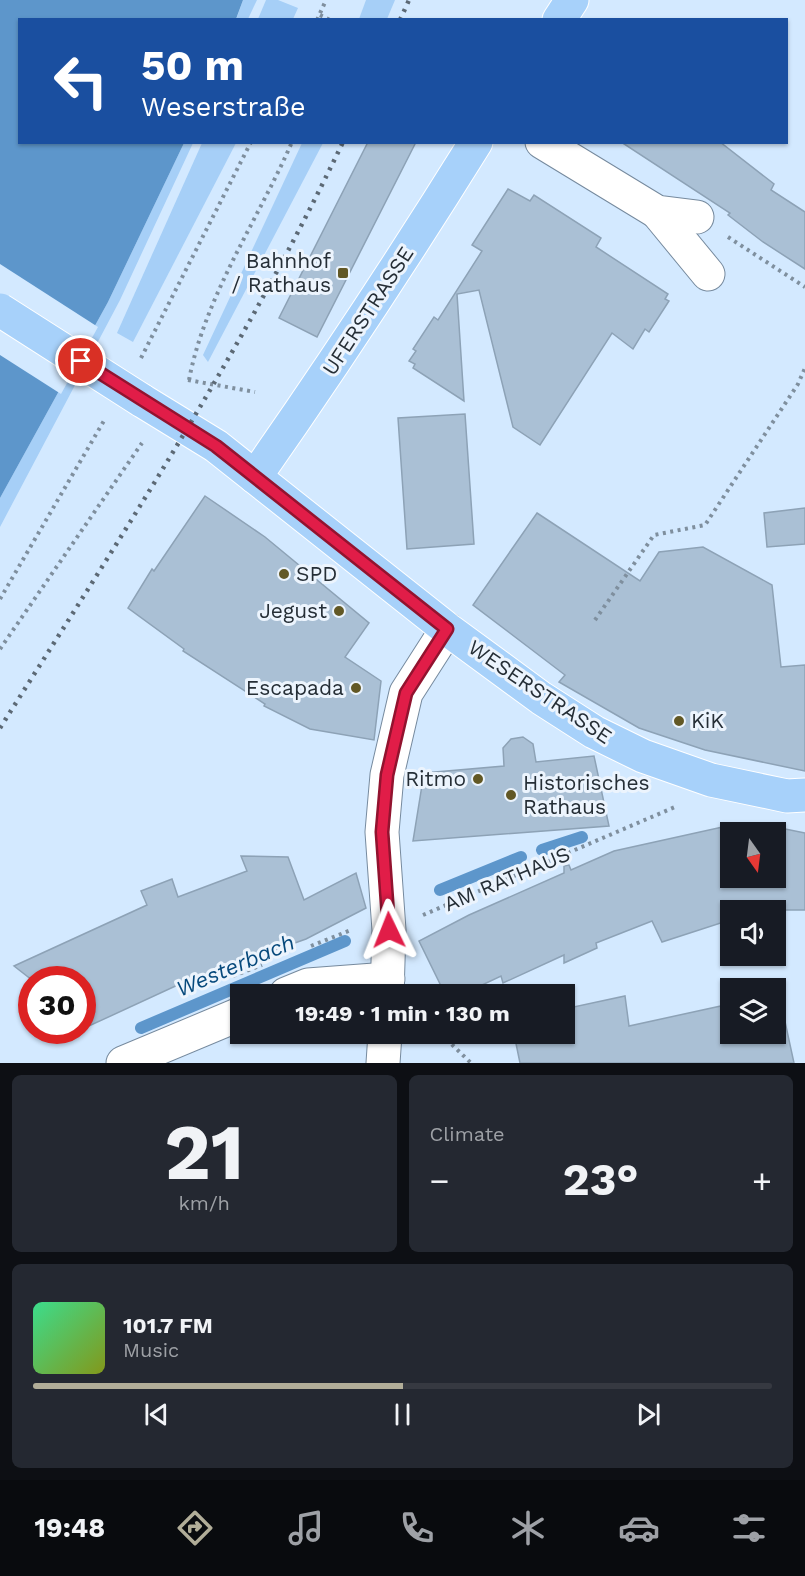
<!DOCTYPE html>
<html lang="en">
<head>
<meta charset="utf-8">
<style>
  :root { --surface:#171b24; --page:#242831; --text:#f1f3f6; --muted:#9ea1a6; --line:#363941; --accent:#b1ad98 }
  body { margin:0; font-family:"Work Sans",sans-serif; background:var(--page); color:var(--text); height:100vh; display:flex; flex-direction:column; font-size:22px; white-space:nowrap }
  * { box-sizing:border-box; margin:0 }
  p { font-size:20px; color:var(--muted) }
  .icon { flex:none; width:33px; height:33px; fill:none; stroke:currentColor; stroke-width:2; stroke-linecap:round; stroke-linejoin:round }
  .map { position:relative; height:1063px; overflow:hidden }
  .panel { display:flex; flex-direction:column; gap:12px; padding:12px; background:#0d0f14; flex:1 }
  .panel>* { flex:none }
  .hud { position:absolute; left:18px; top:18px; width:770px; height:126px; border-radius:0px; box-shadow:0 2px 4px #0004; background:#1a4fa0; color:#fff; overflow:hidden }
  .needle { width:39px; rotate:166deg }
  .controls { position:absolute; left:720px; top:822px; display:grid; gap:12px }
  .controls a { display:grid; place-items:center; width:66px; height:66px; border-radius:0px; background:var(--surface); box-shadow:0 2px 4px #0004; font-size:30px }
  .speed { position:absolute; left:18px; top:966px; display:flex; gap:12px; font-size:30px; font-weight:700; text-align:center }
  .speed>* { display:grid; place-content:center; width:78px; height:78px; border-radius:50%; background:var(--surface); box-shadow:0 2px 4px #0004; line-height:1 }
  .speed .limit { border:9px solid #d22; background:#fff; color:#111 }
  .pin { position:absolute; display:grid; place-items:center; width:51px; height:51px; color:#fff; margin:-26px; border:3px solid #fff; border-radius:50%; box-shadow:0 2px 6px #0007 }
  .me { position:absolute; width:66px; margin:-33px; rotate:358deg; stroke-linejoin:round; filter:drop-shadow(0 0 4px #0008) }
  .turn { display:flex; align-items:center; gap:21px; height:126px; padding:0 24px; font-size:27px }
  .turn .icon { width:78px; height:78px; stroke-width:2.5 }
  .turn b { display:block; font-size:42px; line-height:51px }
  .big { font-size:45px; font-weight:700; line-height:1.1 }
  .panel .card { flex:1; display:flex; flex-direction:column; justify-content:center; gap:9px; min-width:0; padding:0 21px; border-radius:9px; background:var(--page) }
  .panel .dial { align-items:center; gap:0 }
  .dial b { font-size:78px; line-height:1 }
  .song { display:flex; align-items:center; gap:18px }
  .cover { width:72px; height:72px; border-radius:9px; background:linear-gradient(135deg,hsl(150 70% 55%),hsl(70 70% 35%)) }
  .played { height:6px; border-radius:3px; background:linear-gradient(90deg,var(--accent) 50%,var(--line) 50%) }
  .keys { display:flex; justify-content:space-around; direction:ltr }
  .heat { display:flex; justify-content:space-between; align-items:center; font-size:33px; direction:ltr }
  .panel .tiles { flex:1; display:grid; gap:12px; grid-template-columns:1fr 1fr }
  .card:last-child { grid-column:span 2 }
  .trip { position:absolute; left:230px; top:984px; width:345px; height:60px; border-radius:0px; background:var(--surface); box-shadow:0 2px 4px #0004; font-weight:700; line-height:60px; text-align:center }
  .menu { display:flex; height:96px; justify-content:space-around; align-items:center; background:#090b0e; color:var(--muted) }
  .menu .icon { width:42px; height:42px }
  .menu .selected { color:var(--accent) }
  .menu b { font-size:27px; color:var(--text) }
  .map>svg:first-child { display:block }
  .green { fill:#a6cff7 }
  .water { fill:#5d96cb }
  .pier { fill:#d3e9ff }
  .lines { fill:none; stroke-linecap:round; stroke-linejoin:round }
  .stream { stroke:#5d96cb; stroke-width:12 }
  .building { fill:#aac0d5; stroke:#8da2b6; stroke-width:1.5; fill-rule:evenodd }
  .minor-casing { stroke:#768a9e; stroke-width:35 }
  .major-casing { stroke:#fff; stroke-width:35 }
  .path { stroke:#7f8f9e; stroke-width:4; stroke-dasharray:3 4.5; stroke-linecap:butt }
  .minor { stroke:#fff; stroke-width:33 }
  .major { stroke:#a7d1fa; stroke-width:33 }
  .rail { stroke:#5c6975; stroke-width:4.5; stroke-dasharray:3 6; stroke-linecap:butt }
  .major-bridge-casing { stroke:#fff; stroke-width:35; stroke-linecap:butt }
  .major-bridge { stroke:#a7d1fa; stroke-width:33 }
  .route-casing { stroke:#92132f; stroke-width:15 }
  .route { stroke:#e11d48; stroke-width:10 }
  .poi-dot { fill:#625825; stroke:#ecf4fd; stroke-width:2 }
  .labels { text-anchor:middle; stroke-width:6; stroke-linejoin:round; paint-order:stroke }
  .poi-label { font-size:21px; fill:#252e36; stroke:#ecf4fd; text-anchor:end }
  .street-label { font-size:21px; fill:#252e36; stroke:#ecf4fd }
  .water-label { font-size:22px; font-style:italic; fill:#06497c; stroke:#ecf4fd }
</style>
</head>
<body>
<div class="map">
<svg width="805" height="1063" viewBox="0 0 805 1063">
  <rect width="100%" height="100%" fill="#d3e9ff"/>
  <g class="green">
    <polygon points="243,0 257,0 248,19 236,20"/>
    <polygon points="266,0 278,0 298,8 293,19 258,19"/>
    <polygon points="366,0 395,0 387,19 359,19"/>
    <polygon points="184,143 193,143 120,300 0,527 0,498 108,302"/>
    <polygon points="202,143 236,143 133,342 117,333"/>
    <polygon points="302,143 323,143 208,362 203,355"/>
  </g>
  <polygon class="water" points="0,0 243,0 236,19 20,20 20,142 184,143 108,302 0,498"/>
  <polygon class="pier" points="0,264 98,327 61,394 0,355"/>
  <g class="lines">
    <g class="stream">
      <polyline points="542,850 582,837"/>
      <polyline points="440,890 521,857"/>
      <polyline points="141,1028 345,941"/>
    </g>
  </g>
  <g class="building">
    <polygon points="368,142 416,142 317,337 279,318"/>
    <polygon points="621,142 720,142 774,184 771,190 805,212 805,269 763,242 728,215 730,213"/>
    <polygon points="508,189 530,201 534,195 601,238 596,247 668,294 665,299 669,301 649,332 645,329 633,349 612,333 540,445 513,427 479,290 457,294 464,401 413,368 415,364 409,361 416,351 413,349 434,317 438,320 482,251 472,245"/>
    <polygon points="465,414 474,544 407,549 398,418"/>
    <polygon points="205,496 265,537 369,623 345,657 381,681 374,740 310,729 264,706 265,704 183,651 184,649 128,608 152,569 154,571"/>
    <polygon points="805,508 805,544 767,547 764,513"/>
    <polygon points="537,513 640,581 659,552 703,547 772,585 781,667 805,665 805,771 705,750 639,728 559,682 565,675 473,605"/>
    <polygon points="523,737 533,744 536,762 594,756 609,826 413,841 424,773 504,766 503,748 511,739"/>
    <path d="M756 823 805 833V910H730V920L662 942 652 921 596 943 597 948 564 963V955L503 983 501 976 463 994H445L419 941 469 915 564 873V866L569 865 571 870 614 851 736 824 755 828ZM730 832H776V878H730Z"/>
    <polygon points="241,856 288,857 304,900 356,873 366,908 306,939 182,983 89,1026 82,1021 82,980 32,980 14,966 147,905 141,891 172,879 178,897 247,871"/>
    <polygon points="779,994 794,1063 520,1063 514,1034 564,1034 564,1009 625,996 629,1026 730,1004 730,1034 776,1034 776,995"/>
  </g>
  <g class="lines">
    <defs>
      <g id="minor">
        <polyline points="542,142 657,212 697,217"/>
        <polyline points="657,212 708,274"/>
        <polyline points="286,994 308,985 388,979"/>
        <polyline points="387,994 389,930 382,832 387,775 406,693 447,629"/>
        <polyline points="123,1063 240,1014"/>
        <polyline points="383,1063 385,1034"/>
      </g>
      <g id="major">
        <polyline points="559,20 572,0"/>
        <polyline points="141,400 216,446 447,629 541,698 594,732 643,756 711,780 787,796 805,795"/>
        <path d="M255 477C332 367 405 256 476 142"/>
      </g>
    </defs>
    <use href="#minor" class="minor-casing"/>
    <use href="#major" class="major-casing"/>
    <g class="path">
      <polyline points="320,15 330,20"/>
      <polyline points="317,20 326,0"/>
      <polyline points="728,237 805,287"/>
      <polyline points="141,358 251,142"/>
      <polyline points="188,380 255,392"/>
      <path d="M189 380C205 296 258 220 292 142"/>
      <polyline points="0,599 105,419"/>
      <polyline points="595,620 654,535 705,525 798,384 805,368"/>
      <polyline points="0,649 142,443"/>
      <polyline points="423,915 675,807"/>
      <polyline points="311,946 351,930"/>
      <polyline points="233,976 262,965"/>
      <polyline points="441,1034 471,1063"/>
    </g>
    <use href="#minor" class="minor"/>
    <use href="#major" class="major"/>
    <g class="rail">
      <polyline points="400,20 409,0"/>
      <path d="M0 728C121 537 245 347 343 142"/>
    </g>
    <defs>
      <polyline id="major-bridge" points="0,310 141,400"/>
    </defs>
    <use href="#major-bridge" class="major-bridge-casing"/>
    <use href="#major-bridge" class="major-bridge"/>
  </g>
  <g class="lines">
    <defs>
      <polyline id="route" points="81,361 216,446 447,629 406,693 387,775 382,832 389,930"/>
    </defs>
    <use href="#route" class="route-casing"/>
    <use href="#route" class="route"/>
  </g>
  <g class="poi-dot">
    <rect x="337" y="267" width="12" height="12" rx="3"/>
    <circle cx="284" cy="574" r="6"/>
    <circle cx="339" cy="611" r="6"/>
    <circle cx="356" cy="688" r="6"/>
    <circle cx="679" cy="721" r="6"/>
    <circle cx="478" cy="779" r="6"/>
    <circle cx="511" cy="795" r="6"/>
  </g>
  <g class="labels">
    <g class="poi-label">
      <text x="331" y="268">Bahnhof<tspan x="331" dy="24">/ Rathaus</tspan></text>
      <text x="296" y="581" text-anchor="start">SPD</text>
      <text x="327" y="618">Jegust</text>
      <text x="344" y="695">Escapada</text>
      <text x="691" y="728" text-anchor="start">KiK</text>
      <text x="466" y="786">Ritmo</text>
      <text x="523" y="790" text-anchor="start">Historisches<tspan x="523" dy="24">Rathaus</tspan></text>
    </g>
    <g class="street-label">
      <text transform="translate(368 311) rotate(-57)" y="7">UFERSTRASSE</text>
      <text transform="translate(540 692) rotate(34)" y="7">WESERSTRASSE</text>
      <text transform="translate(507 879) rotate(-23)" y="7">AM RATHAUS</text>
    </g>
    <g class="water-label">
      <text transform="translate(235 965) rotate(-23)" y="8">Westerbach</text>
    </g>
  </g>
</svg>
<div class="controls">
<a><svg class="needle" viewBox="-14 -14 28 28"><path d="M0-13l5 13h-10z" fill="#e53935"/><path d="M0 13l5-13h-10z" fill="#9ea1a6"/></svg></a>
<a><svg class="icon" aria-label="sound" viewBox="0 0 24 24"><path d="M4 9h4l5-4v14l-5-4H4zM17 9q2 3 0 6"/></svg></a>
<a><svg class="icon" aria-label="layers" viewBox="0 0 24 24"><path d="M12 4l9 5-9 5-9-5zM3 14l9 5 9-5"/></svg></a>
</div>
<div class="speed"><div class="limit">30</div></div>
<div class="pin" style="left:81px;top:361px;background:#d93025"><svg class="icon" aria-label="arrive" viewBox="0 0 24 24"><path d="M6 21V4h12l-3 4 3 4H6"/></svg></div>
<svg class="me" style="left:389px;top:930px" viewBox="-20 -20 40 40"><path d="M0-17L14 15 0 8-14 15z" fill="#e11d48" stroke="#fff" stroke-width="4"/></svg>
<div class="trip">19:49 · 1 min · 130 m</div>
<div class="hud">
<div class="turn"><svg class="icon" aria-label="left" viewBox="0 0 24 24"><path d="M17 20v-9H6M10 6l-5 5 5 5"/></svg><div><b>50 m</b>Weserstraße</div></div>
</div>
</div>
<section class="panel">
<div class="tiles">
<div class="card dial"><b>21</b><p>km/h</p></div>
<div class="card"><p>Climate</p>
<div class="heat"><a>−</a><b class="big">23°</b><a>+</a></div>
</div>
<div class="card">
<div class="song"><i class="cover"></i><div><b>101.7 FM</b><p>Music</p></div></div>
<div class="played"></div>
<div class="keys"><svg class="icon" aria-label="previous" viewBox="0 0 24 24"><path d="M18 5L8 12l10 7zM5 5v14"/></svg><svg class="icon" aria-label="pause" viewBox="0 0 24 24"><path d="M8 5v14M16 5v14"/></svg><svg class="icon" aria-label="next" viewBox="0 0 24 24"><path d="M6 5l10 7-10 7zM19 5v14"/></svg></div>
</div>
</div>
</section>
<nav class="menu">
<b>19:48</b>
<svg class="icon selected" aria-label="directions" viewBox="0 0 24 24"><path d="M12 3l9 9-9 9-9-9zM9 14v-3h6M13 9l2 2-2 2"/></svg>
<svg class="icon" aria-label="music" viewBox="0 0 24 24"><path d="M9 18V5l10-2v13"/><circle cx="6" cy="18" r="3"/><circle cx="16" cy="16" r="3"/></svg>
<svg class="icon" aria-label="phone" viewBox="0 0 24 24"><path d="M5 4h4l2 5-3 2q2 4 5 5l2-3 5 2v4C11 20 4 13 5 4z"/></svg>
<svg class="icon" aria-label="climate" viewBox="0 0 24 24"><path d="M12 3v18M4 7l16 10M4 17L20 7"/></svg>
<svg class="icon" aria-label="car" viewBox="0 0 24 24"><path d="M5 17H2v-5l4-1 3-4h7l3 4 3 1v5h-3M9 17h6M6 11h13"/><circle cx="7" cy="17" r="2"/><circle cx="17" cy="17" r="2"/></svg>
<svg class="icon" aria-label="filters" viewBox="0 0 24 24"><path d="M4 7h16M4 17h16"/><circle cx="9" cy="7" r="2"/><circle cx="15" cy="17" r="2"/></svg>
</nav>
</body>
</html>
